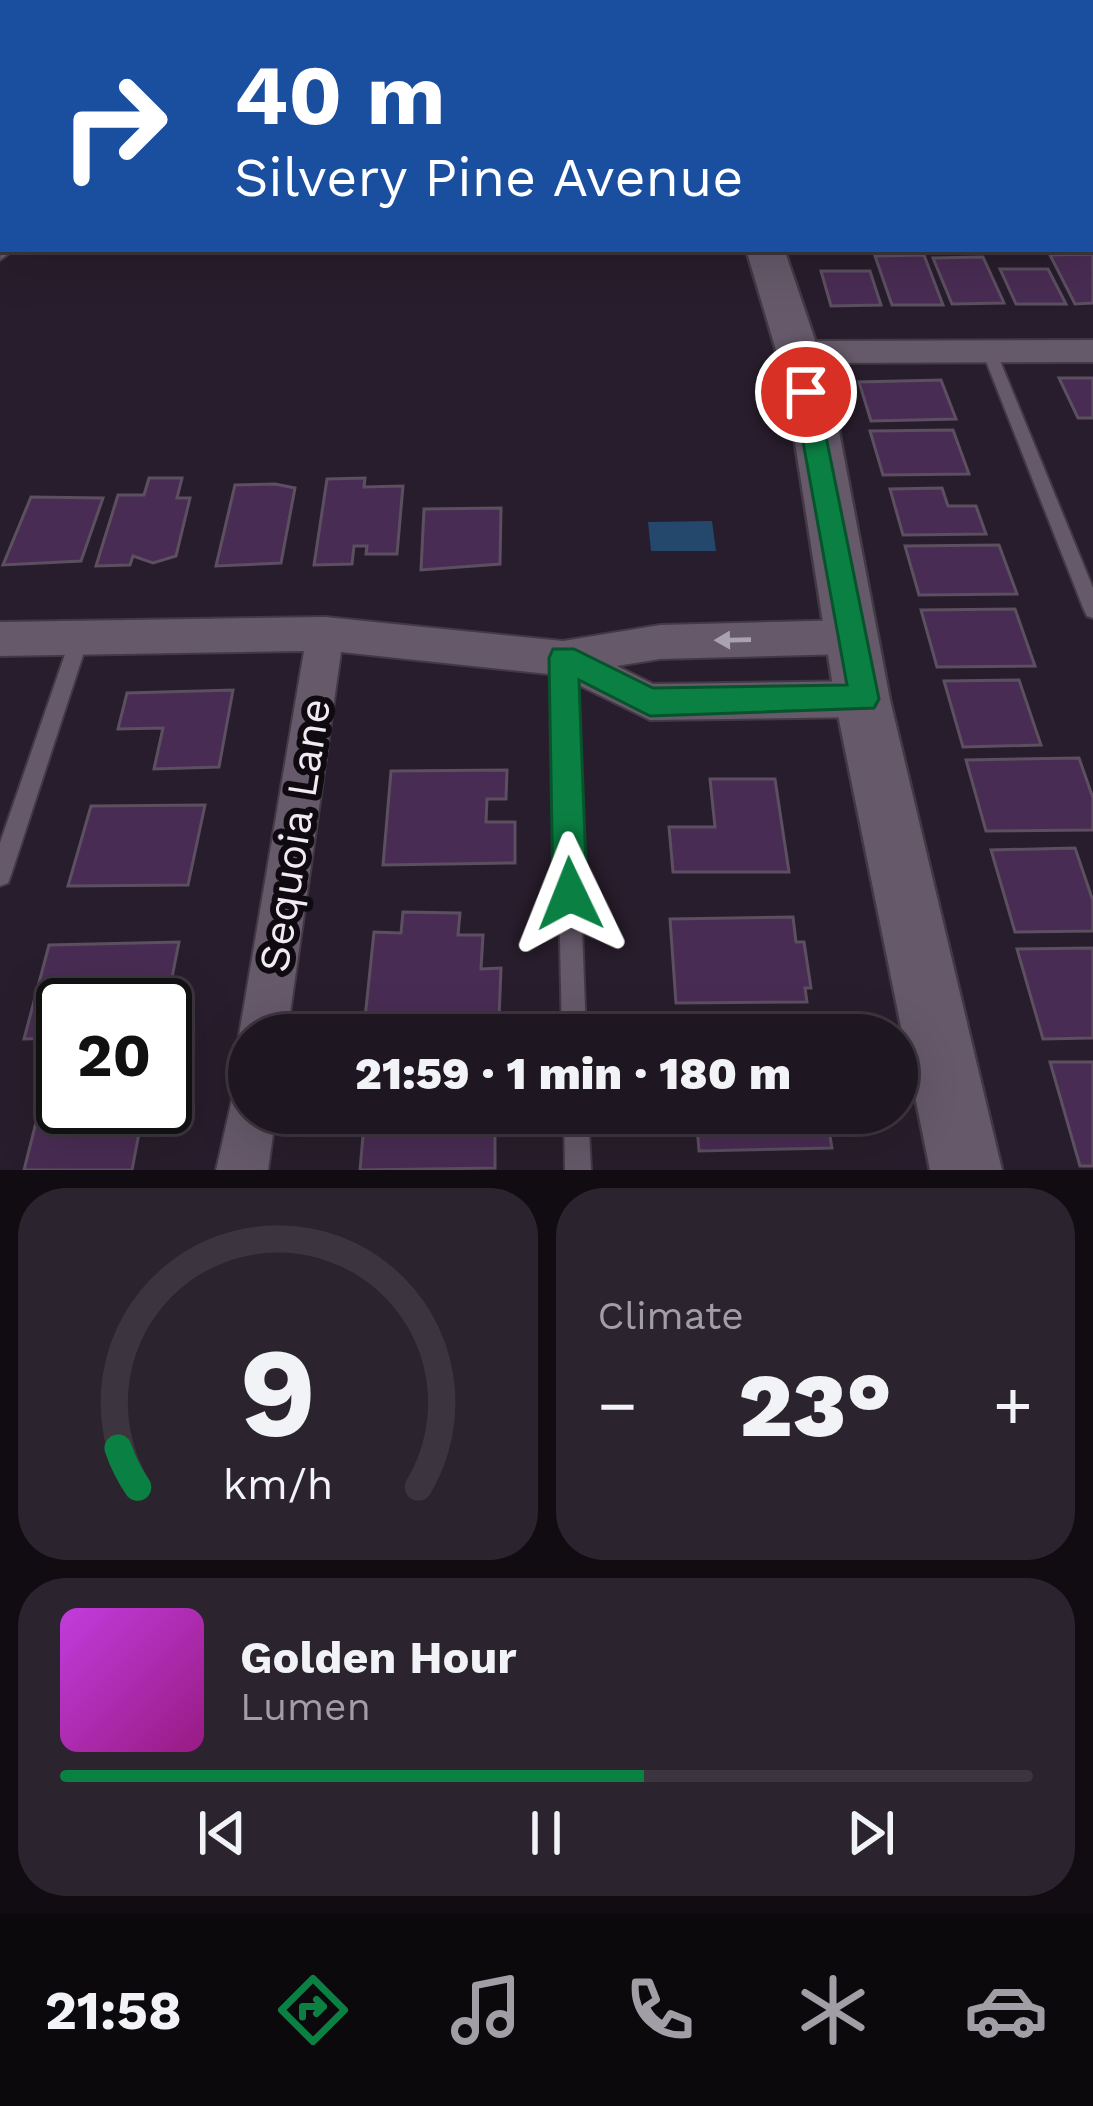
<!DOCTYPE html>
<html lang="en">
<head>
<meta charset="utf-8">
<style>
  :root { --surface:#1e1621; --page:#2b232e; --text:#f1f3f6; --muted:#a19fa5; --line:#3c353f; --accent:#0b8043 }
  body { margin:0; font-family:"Work Sans",sans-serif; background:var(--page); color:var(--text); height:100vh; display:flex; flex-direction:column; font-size:45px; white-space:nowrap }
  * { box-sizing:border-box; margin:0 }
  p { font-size:39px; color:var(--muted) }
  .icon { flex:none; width:66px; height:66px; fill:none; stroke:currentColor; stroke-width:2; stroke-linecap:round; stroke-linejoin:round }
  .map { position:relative; height:1170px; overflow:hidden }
  .panel { display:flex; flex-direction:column; gap:18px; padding:18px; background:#100c12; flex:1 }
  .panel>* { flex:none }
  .banner { position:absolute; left:0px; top:0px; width:1095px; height:252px; box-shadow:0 12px 48px #0002,0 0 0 3px var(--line); background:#1a4fa0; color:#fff; overflow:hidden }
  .speed { position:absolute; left:36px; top:978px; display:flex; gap:24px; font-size:60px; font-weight:700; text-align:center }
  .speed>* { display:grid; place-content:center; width:156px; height:156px; border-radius:50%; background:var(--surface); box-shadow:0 12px 48px #0002,0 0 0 3px var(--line); line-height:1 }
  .speed .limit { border:6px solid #111; border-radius:18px; background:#fff; color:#111 }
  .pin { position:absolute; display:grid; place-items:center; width:102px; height:102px; color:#fff; margin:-51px; border:6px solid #fff; border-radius:50%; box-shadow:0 3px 12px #0007 }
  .me { position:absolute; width:132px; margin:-66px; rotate:358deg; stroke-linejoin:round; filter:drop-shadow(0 0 9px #0008) }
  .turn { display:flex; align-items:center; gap:42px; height:252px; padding:0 36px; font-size:54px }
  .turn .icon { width:156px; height:156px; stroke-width:2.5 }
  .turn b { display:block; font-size:84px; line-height:102px }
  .big { font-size:90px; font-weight:800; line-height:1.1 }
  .panel .tile { flex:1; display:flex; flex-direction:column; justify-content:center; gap:18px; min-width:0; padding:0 42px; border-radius:48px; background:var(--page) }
  .panel .dial { align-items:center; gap:0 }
  .dial svg { height:312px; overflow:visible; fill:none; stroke:var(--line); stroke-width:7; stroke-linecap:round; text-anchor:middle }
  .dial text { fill:var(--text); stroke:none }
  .song { display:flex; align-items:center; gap:36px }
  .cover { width:144px; height:144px; border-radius:18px; background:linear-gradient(135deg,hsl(290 70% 55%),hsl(310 70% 35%)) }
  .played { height:12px; border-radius:6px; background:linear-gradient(90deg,var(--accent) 60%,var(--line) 60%) }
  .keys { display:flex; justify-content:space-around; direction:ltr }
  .heat { display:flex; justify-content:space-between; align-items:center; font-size:66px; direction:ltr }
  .panel .tiles { flex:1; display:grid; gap:18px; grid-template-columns:1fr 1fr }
  .tile:last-child { grid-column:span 2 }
  .trip { position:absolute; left:228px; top:1014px; width:690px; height:120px; border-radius:60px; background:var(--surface); box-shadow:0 12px 48px #0002,0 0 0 3px var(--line); font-weight:800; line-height:120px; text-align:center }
  .menu { display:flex; height:192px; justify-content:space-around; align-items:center; background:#0c090d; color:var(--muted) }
  .menu .icon { width:84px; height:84px }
  .menu .active { color:var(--accent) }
  .menu b { font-size:54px; color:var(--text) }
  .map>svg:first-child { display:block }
  .water { fill:#24476c }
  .building { fill:#492c53; stroke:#5b4f60; stroke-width:3 }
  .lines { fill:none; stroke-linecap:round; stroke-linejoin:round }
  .lane-casing { stroke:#423945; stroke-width:4 }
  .street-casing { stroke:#423945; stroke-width:4 }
  .secondary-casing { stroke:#423945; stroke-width:5 }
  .lane { fill:#65596a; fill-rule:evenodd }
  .street { fill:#65596a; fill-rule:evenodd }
  .secondary { fill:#65596a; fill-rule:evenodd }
  .oneway { fill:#aba2af }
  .route { fill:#0b8043; stroke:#07532c; stroke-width:3 }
  .labels { text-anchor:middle; stroke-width:12; stroke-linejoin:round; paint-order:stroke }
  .street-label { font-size:42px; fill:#f1eaf4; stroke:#0e0a10 }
</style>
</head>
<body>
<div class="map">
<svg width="1093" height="1170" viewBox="0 0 1093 1170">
  <rect width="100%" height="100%" fill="#281d2c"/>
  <polygon class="water" points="712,521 716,551 651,551 648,522"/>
  <g class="building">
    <polygon points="1093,254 1093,303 1075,304 1050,255"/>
    <polygon points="924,255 943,305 892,305 875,256"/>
    <polygon points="983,257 1004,303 952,304 933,258"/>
    <polygon points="1000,269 1048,269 1066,304 1016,304"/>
    <polygon points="821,271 870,271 881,305 831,306"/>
    <polygon points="1059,378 1093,378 1093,418 1078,418"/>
    <polygon points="941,380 956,419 871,421 859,382"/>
    <polygon points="953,430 969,474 883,475 870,431"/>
    <polygon points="149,478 182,478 177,498 190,498 176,556 153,563 133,556 130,565 96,566 118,495 144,495"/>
    <polygon points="365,478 364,487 403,486 397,554 366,554 367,546 354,546 352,564 314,565 327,479"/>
    <polygon points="275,484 295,488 281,563 216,566 235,485"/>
    <polygon points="942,488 948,506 976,506 986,534 903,535 890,489"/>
    <polygon points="31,497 103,498 81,561 3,565"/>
    <polygon points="501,508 500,564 421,570 424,509"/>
    <polygon points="999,545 1017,594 919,595 905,546"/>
    <polygon points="1015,609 1035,666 937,667 921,610"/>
    <polygon points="1019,680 1041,745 963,747 944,681"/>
    <polygon points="233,690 219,767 154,769 163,728 118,729 127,693"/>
    <polygon points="1079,758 1093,798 1093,830 986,831 966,760"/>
    <polygon points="507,770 506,799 487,799 486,822 515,822 515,863 383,865 391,771"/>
    <polygon points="710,779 775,779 789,872 673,872 669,827 715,827"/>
    <polygon points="205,805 188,885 68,886 91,806"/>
    <polygon points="1075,848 1093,901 1093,931 1015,932 991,850"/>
    <polygon points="403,912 460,913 458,935 483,935 481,969 501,968 499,1019 365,1018 374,932 401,933"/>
    <polygon points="793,917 796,942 804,942 811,988 805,988 807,1002 676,1003 670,919"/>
    <polygon points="179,942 165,1013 165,1005 63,1005 63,1038 24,1039 49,945"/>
    <polygon points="1093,948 1093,1038 1043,1039 1017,949"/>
    <polygon points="1050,1062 1093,1062 1093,1166 1080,1166"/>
    <polygon points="50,1067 63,1067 63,1107 144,1107 132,1170 24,1170"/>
    <polygon points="365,1113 495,1113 495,1168 360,1170"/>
    <polygon points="696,1113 826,1113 832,1148 699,1151"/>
  </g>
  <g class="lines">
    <defs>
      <g id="lane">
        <polygon points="247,0 257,0 259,3 249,3"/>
        <rect x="532" y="0" width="10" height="3"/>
        <polygon points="989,346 996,351 1093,588 1093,618 1087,616 1084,610 982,351"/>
        <polygon points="80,629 87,631 89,637 11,875 8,883 0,886 0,843 71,637 73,631"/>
        <polygon points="563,649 570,652 572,658 586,1035 562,1035 554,658 556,652"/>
        <polygon points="564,1113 588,1113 591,1170 565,1170"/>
      </g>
      <g id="street">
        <rect x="1092" y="121" width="1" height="14"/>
        <polygon points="3,236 3,249 15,249 0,260"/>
        <polygon points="1093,340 1093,362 798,363 783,352 798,341"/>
        <polygon points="325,617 563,641 660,625 850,620 863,625 869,637 863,649 850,654 660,659 617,666 653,684 864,681 878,686 883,699 878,712 864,717 650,720 558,675 341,652 287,1035 249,1035 249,1053 239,1035 304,651 0,656 0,622"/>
        <polygon points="249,1089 249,1113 276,1113 268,1170 216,1170 233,1095"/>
      </g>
      <g id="secondary">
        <polygon points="682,0 712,0 713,3 683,3"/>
        <polygon points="746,249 784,249 830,384 890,700 1002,1170 930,1170 835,700 786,384"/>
      </g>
    </defs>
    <use href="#lane" class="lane-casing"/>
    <use href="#street" class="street-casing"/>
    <use href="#secondary" class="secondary-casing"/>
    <use href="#lane" class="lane"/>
    <use href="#street" class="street"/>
    <use href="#secondary" class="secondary"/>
  </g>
  <defs><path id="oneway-solid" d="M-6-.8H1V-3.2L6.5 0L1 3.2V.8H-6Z" transform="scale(3)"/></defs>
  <use class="oneway" href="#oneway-solid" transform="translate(733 640) rotate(179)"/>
  <polygon class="route" points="806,384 817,392 879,699 874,708 650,716 579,680 587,894 582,906 570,910 558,906 553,894 549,658 553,649 574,649 653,688 847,685 794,392"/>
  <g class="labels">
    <g class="street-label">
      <text transform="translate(294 835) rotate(-81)" y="15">Sequoia Lane</text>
    </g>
  </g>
</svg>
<div class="speed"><div class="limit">20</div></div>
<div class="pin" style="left:806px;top:392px;background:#d93025"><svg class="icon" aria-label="arrive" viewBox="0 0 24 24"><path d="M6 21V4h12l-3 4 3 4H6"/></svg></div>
<svg class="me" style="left:570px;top:894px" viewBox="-20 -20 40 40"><path d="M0-17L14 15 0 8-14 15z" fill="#0b8043" stroke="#fff" stroke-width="4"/></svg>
<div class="trip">21:59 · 1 min · 180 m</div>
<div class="banner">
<div class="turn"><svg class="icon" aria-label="right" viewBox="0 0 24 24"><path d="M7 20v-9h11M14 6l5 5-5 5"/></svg><div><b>40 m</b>Silvery Pine Avenue</div></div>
</div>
</div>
<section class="panel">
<div class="tiles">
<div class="tile dial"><svg viewBox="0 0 100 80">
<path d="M14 69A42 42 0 1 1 86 69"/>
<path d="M14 69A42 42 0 0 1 9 59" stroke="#0b8043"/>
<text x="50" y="56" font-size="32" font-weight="700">9</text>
<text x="50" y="72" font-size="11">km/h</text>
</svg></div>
<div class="tile"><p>Climate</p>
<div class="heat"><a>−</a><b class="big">23°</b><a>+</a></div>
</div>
<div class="tile">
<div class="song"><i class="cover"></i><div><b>Golden Hour</b><p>Lumen</p></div></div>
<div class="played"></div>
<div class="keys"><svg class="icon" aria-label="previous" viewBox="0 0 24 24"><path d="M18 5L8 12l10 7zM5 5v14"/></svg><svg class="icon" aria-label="pause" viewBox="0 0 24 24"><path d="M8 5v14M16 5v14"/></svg><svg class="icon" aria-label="next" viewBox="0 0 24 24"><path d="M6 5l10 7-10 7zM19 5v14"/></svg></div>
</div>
</div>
</section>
<nav class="menu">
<b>21:58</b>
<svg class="icon active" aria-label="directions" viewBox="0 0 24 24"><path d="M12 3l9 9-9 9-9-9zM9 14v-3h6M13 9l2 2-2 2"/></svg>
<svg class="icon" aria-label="music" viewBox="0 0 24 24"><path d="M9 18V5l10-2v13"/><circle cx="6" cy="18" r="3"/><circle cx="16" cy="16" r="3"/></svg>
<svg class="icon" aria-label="phone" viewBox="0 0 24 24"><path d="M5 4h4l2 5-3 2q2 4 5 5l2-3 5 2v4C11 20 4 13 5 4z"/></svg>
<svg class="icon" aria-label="climate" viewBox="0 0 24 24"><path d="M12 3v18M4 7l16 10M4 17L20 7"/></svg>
<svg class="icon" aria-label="car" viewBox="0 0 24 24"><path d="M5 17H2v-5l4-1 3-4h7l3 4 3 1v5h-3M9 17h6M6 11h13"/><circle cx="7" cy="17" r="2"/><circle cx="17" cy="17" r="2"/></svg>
</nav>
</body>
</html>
